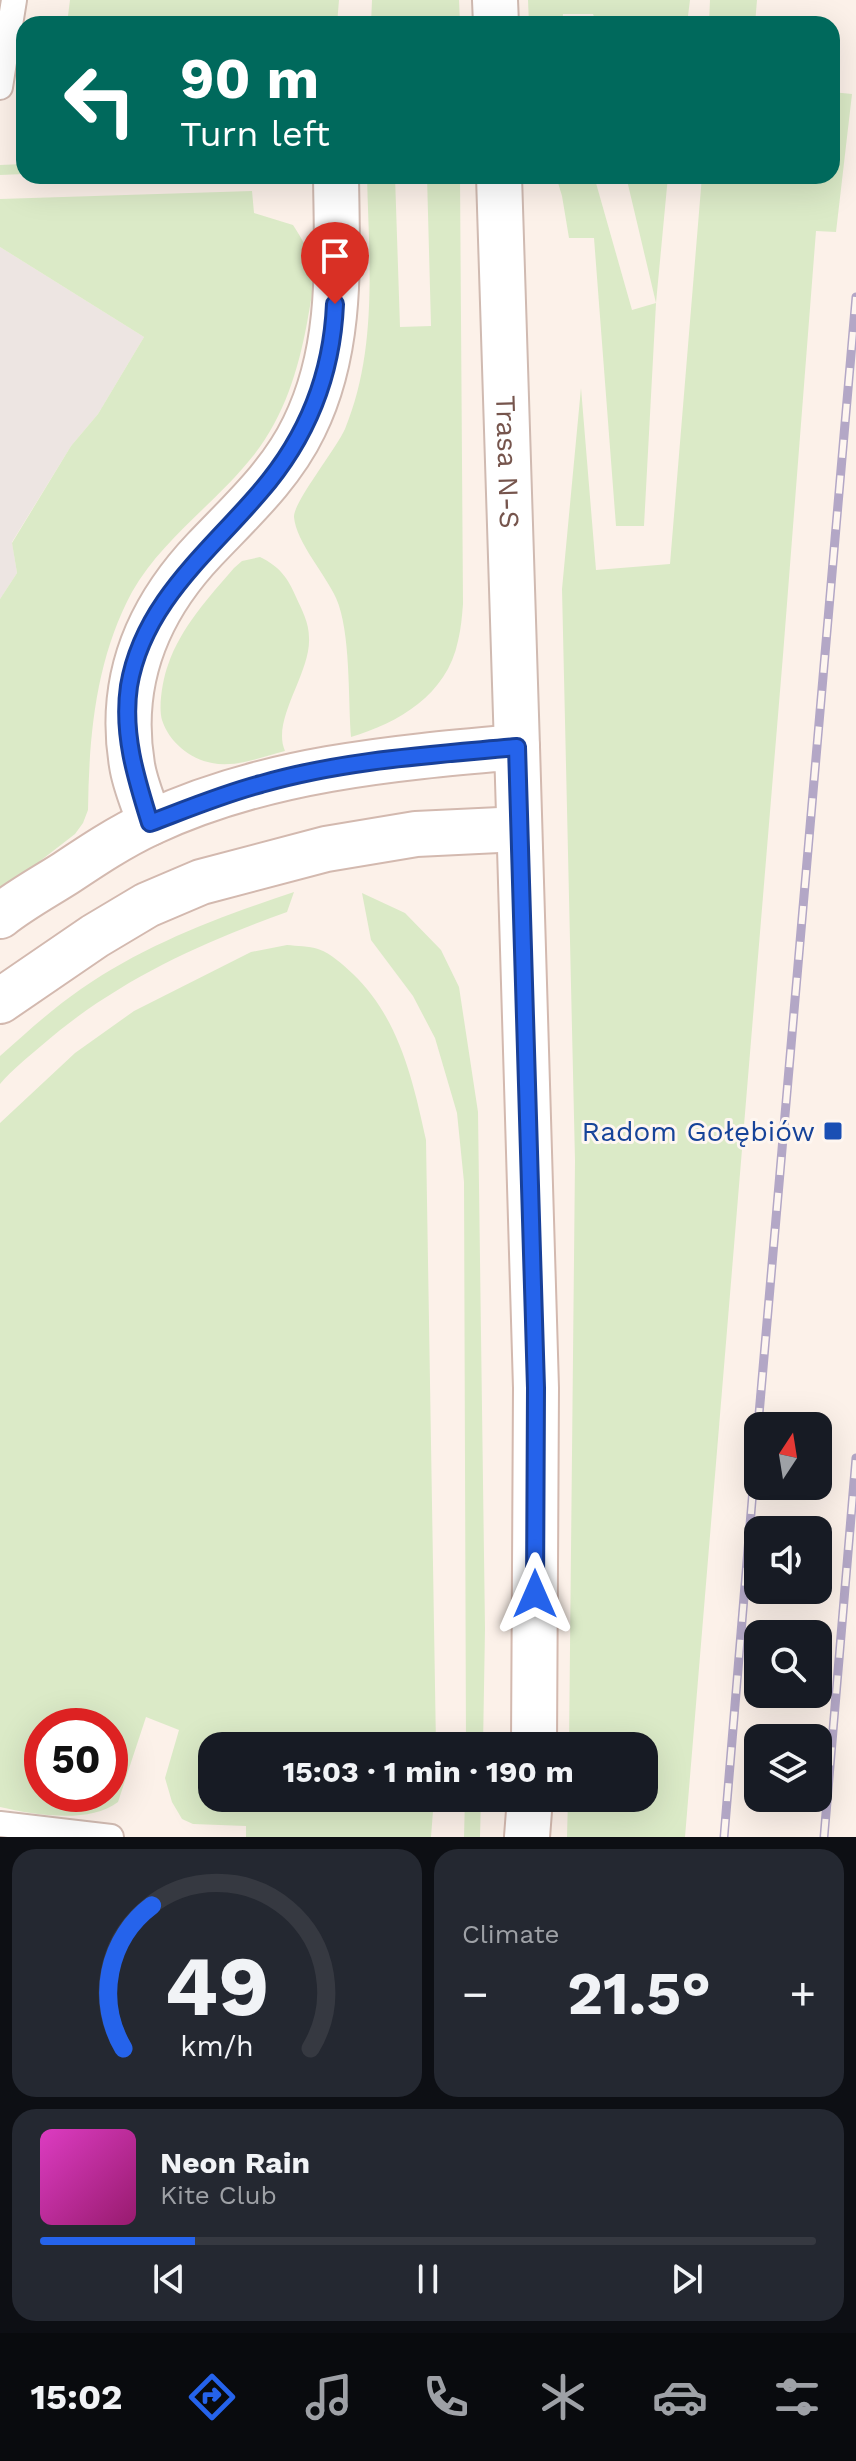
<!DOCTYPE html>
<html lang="en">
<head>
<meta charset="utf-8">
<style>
  :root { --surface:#171b24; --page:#242831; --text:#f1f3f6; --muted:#9ea1a6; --line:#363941; --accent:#2563eb }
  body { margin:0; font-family:"Work Sans",sans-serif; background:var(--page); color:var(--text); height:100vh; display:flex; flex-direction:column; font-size:30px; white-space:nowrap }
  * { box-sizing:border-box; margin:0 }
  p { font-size:26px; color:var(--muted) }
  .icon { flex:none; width:44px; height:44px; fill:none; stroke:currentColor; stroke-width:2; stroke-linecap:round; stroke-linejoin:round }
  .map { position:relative; height:1837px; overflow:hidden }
  .side { display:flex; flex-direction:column; gap:12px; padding:12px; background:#0d0f14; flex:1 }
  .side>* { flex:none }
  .banner { position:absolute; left:16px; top:16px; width:824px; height:168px; border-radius:24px; box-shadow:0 8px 32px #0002; background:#00695c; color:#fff; overflow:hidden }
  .needle { width:52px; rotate:12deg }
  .buttons { position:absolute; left:744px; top:1412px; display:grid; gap:16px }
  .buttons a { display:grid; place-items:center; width:88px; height:88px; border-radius:16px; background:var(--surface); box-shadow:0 8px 32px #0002; font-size:40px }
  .speed { position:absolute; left:24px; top:1708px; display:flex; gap:16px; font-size:40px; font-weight:700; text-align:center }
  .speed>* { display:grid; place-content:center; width:104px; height:104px; border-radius:50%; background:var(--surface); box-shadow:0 8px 32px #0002; line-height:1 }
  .speed .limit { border:12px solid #d22; background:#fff; color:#111 }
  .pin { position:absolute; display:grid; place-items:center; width:68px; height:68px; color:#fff; margin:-82px -34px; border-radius:50% 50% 50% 0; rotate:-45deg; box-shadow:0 0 8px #0007 }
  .pin .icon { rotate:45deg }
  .me { position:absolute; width:88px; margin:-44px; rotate:0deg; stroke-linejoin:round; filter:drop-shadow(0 0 6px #0008) }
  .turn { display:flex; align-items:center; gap:28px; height:168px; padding:0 32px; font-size:36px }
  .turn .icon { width:104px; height:104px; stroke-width:2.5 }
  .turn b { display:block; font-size:56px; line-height:68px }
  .big { font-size:60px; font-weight:700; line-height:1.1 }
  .side .widget { flex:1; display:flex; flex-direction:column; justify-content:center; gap:12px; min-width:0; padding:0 28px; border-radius:24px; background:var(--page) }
  .side .dial { align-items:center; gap:0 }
  .dial svg { height:208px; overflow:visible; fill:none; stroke:var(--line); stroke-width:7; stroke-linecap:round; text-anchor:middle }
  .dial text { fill:var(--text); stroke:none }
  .song { display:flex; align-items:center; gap:24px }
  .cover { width:96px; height:96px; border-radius:12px; background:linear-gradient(135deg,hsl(310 70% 55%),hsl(320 70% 35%)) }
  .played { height:8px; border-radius:4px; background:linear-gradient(90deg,var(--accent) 20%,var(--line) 20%) }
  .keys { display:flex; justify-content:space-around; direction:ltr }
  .heat { display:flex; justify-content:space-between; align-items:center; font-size:44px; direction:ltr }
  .side .tiles { flex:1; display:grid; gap:12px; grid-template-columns:1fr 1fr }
  .widget:last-child { grid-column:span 2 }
  .trip { position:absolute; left:198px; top:1732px; width:460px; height:80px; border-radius:24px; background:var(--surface); box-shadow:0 8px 32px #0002; font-weight:700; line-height:80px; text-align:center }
  .menu { display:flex; height:128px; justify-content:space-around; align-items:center; background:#090b0e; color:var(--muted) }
  .menu .icon { width:56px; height:56px }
  .menu .active { color:var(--accent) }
  .menu b { font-size:36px; color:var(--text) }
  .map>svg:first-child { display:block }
  .industrial { fill:#ede5e2 }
  .green { fill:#dbeac7; fill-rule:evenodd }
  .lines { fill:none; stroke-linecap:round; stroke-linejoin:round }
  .lane-casing { stroke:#d0bab1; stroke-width:28 }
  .street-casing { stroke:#d0bab1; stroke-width:48 }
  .secondary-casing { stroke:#d3b9af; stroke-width:48 }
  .lane { stroke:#fff; stroke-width:24 }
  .street { stroke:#fff; stroke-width:44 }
  .secondary { stroke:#fff; stroke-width:44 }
  .rail-casing { stroke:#b3a7c6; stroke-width:9 }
  .rail { stroke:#fef6f0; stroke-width:6; stroke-dasharray:18; stroke-linecap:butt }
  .route-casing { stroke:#184099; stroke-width:20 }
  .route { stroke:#2563eb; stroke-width:14 }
  .transit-dot { fill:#1a4fb4; stroke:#fef6f0; stroke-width:3 }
  .labels { text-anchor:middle; stroke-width:6; stroke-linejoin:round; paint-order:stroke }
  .street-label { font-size:28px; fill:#76554d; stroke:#fef6f0 }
  .transit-label { font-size:28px; fill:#164399; stroke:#fef6f0; text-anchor:end }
</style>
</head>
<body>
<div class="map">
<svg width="856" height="1837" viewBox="0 0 856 1837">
  <rect width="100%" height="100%" fill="#fcf1e9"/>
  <polygon class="industrial" points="0,247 144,337 98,414 71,446 12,542 17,573 0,599"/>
  <g class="green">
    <polygon points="70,0 339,0 337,24 67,24"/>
    <polygon points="372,0 459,0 460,24 423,24 422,19 383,20 383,24 371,24"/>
    <polygon points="528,0 690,0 687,24 597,24 593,14 563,14 562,24 529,24"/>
    <polygon points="710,0 757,0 755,24 709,24"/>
    <polygon points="832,92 852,94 836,232 816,231 783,655 685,1837 567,1837 568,1798 644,1798 644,1746 569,1746 575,1161 562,589 581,388 596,570 670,564 702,176 832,176"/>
    <polygon points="24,164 24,174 0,175 0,165"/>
    <path d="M367 176H395L400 327 431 326 427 176H460L463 604C462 616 461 629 458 641 447 695 398 723 351 737 348 700 351 631 336 598 326 575 296 542 294 517 293 503 336 449 345 429 378 349 369 261 367 176Z"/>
    <polygon points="556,176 594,176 632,310 656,303 626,176 668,176 656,303 644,526 616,526 594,238 569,238 562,196"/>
    <path d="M252 191 254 213 293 225C319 264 315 279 307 323 298 371 284 417 253 456 216 503 162 539 132 592 96 659 89 734 88 810L83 823 75 834 0 892V599L17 573 12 543 71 446 98 414 144 337 0 247V199Z"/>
    <path d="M260 557C279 566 288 578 296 597 302 610 309 623 309 638 311 673 271 720 285 751 262 757 235 768 212 763 190 759 169 742 162 720 158 707 163 678 168 665 181 627 209 597 234 568L242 561Z"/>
    <path d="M294 892 287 912C197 944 113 983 41 1046 27 1058 12 1070 0 1084V1056C26 1033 52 1009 81 989 146 944 219 917 294 892Z"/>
    <polygon points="362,893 405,913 441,950 459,987 478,1112 485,1629 483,1746 466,1746 464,1182 457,1113 435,1038 413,996 371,940"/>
    <path d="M287 945C297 946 309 946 318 949 332 954 342 964 353 974 399 1018 413 1080 426 1140L436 1746H212V1798H434L431 1837H246V1826L193 1824 182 1819 172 1802 165 1778 179 1730 146 1717 118 1802C89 1824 35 1815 0 1807V1123L75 1053 134 1011 251 952ZM42 1726H110V1794H42Z"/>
    <polygon points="465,1798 481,1798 480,1837 464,1837"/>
  </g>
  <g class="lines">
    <defs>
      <g id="lane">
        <polyline points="0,87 14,0"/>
        <polyline points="0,1824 111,1837"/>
      </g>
      <g id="street">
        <polyline points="495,0 496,24"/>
        <path id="s1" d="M499 176 517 747"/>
        <path d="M150 823C144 804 135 785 132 765 118 681 147 610 205 549 241 511 281 475 304 427 343 348 337 261 336 176"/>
      </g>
      <g id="secondary">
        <path d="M0 916C20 900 44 887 66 873 93 855 120 837 150 823 265 769 392 758 517 747L536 1388 534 1746"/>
        <polyline points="0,1001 95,936 147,905 201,882 326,849 416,834 519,829"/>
        <polyline points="527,1837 530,1798"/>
      </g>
    </defs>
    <use href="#lane" class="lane-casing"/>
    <use href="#street" class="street-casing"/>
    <use href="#secondary" class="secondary-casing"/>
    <use href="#lane" class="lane"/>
    <use href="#street" class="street"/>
    <use href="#secondary" class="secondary"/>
    <defs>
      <g id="rail">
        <polyline points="758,1426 856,297"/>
        <polyline points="724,1837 758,1429"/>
        <polyline points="824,1837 856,1458"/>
      </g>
    </defs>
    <use href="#rail" class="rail-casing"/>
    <use href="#rail" class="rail"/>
  </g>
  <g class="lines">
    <defs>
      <path id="route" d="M335 304C332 375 306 439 260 492 208 553 143 603 129 686 122 734 136 778 150 823 187 809 223 794 261 784 344 760 431 755 517 747L536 1388 535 1594"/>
    </defs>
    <use href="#route" class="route-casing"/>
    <use href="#route" class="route"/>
  </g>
  <rect class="transit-dot" x="823" y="1121" width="20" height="20" rx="4"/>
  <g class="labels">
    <g class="street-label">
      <text dy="10" stroke="none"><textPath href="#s1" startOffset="286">Trasa N-S</textPath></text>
    </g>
    <g class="transit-label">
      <text x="815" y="1141">Radom Gołębiów</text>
    </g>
  </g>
</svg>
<div class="buttons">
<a><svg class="needle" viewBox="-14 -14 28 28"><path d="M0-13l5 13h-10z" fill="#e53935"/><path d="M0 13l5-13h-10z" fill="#9ea1a6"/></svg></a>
<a><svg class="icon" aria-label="sound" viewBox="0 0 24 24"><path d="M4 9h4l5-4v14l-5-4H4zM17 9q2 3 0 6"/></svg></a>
<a><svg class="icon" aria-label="search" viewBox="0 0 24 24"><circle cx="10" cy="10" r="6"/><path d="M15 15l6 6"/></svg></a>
<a><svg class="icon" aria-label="layers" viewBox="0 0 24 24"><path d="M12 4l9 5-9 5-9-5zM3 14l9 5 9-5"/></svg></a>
</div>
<div class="speed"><div class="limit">50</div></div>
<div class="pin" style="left:335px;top:304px;background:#d93025"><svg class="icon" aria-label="arrive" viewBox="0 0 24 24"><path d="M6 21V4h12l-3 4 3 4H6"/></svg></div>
<svg class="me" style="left:535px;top:1594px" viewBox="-20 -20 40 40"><path d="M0-17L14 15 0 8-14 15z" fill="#2563eb" stroke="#fff" stroke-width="4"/></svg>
<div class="trip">15:03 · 1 min · 190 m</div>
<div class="banner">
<div class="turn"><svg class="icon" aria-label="left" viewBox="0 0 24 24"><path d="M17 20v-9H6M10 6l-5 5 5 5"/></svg><div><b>90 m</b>Turn left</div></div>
</div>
</div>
<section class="side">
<div class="tiles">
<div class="widget dial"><svg viewBox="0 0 100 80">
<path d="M14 69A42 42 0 1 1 86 69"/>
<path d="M14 69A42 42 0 0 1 25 14" stroke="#2563eb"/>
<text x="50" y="56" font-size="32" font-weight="700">49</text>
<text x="50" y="72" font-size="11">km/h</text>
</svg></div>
<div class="widget"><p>Climate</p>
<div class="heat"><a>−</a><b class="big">21.5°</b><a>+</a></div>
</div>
<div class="widget">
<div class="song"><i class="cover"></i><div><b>Neon Rain</b><p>Kite Club</p></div></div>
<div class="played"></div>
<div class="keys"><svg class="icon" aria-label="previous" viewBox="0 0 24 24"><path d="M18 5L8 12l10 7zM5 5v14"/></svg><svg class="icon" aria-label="pause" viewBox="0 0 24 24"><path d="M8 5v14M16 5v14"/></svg><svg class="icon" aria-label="next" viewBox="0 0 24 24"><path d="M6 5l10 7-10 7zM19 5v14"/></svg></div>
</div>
</div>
</section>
<nav class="menu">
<b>15:02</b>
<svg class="icon active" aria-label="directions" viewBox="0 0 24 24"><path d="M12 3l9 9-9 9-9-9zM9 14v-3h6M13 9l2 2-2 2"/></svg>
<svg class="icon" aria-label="music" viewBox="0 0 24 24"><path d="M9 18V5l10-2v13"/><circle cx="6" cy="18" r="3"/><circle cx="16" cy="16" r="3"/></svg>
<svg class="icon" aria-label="phone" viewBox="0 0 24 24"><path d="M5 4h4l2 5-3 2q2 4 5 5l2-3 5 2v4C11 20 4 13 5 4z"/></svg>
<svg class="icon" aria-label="climate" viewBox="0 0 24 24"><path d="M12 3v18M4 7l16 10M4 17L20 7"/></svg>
<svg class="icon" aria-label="car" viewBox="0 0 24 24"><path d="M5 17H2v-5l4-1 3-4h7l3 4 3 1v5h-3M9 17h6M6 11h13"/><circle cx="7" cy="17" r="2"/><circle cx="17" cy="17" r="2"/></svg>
<svg class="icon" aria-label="filters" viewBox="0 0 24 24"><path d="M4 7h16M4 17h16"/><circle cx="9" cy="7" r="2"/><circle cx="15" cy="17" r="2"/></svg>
</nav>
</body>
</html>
